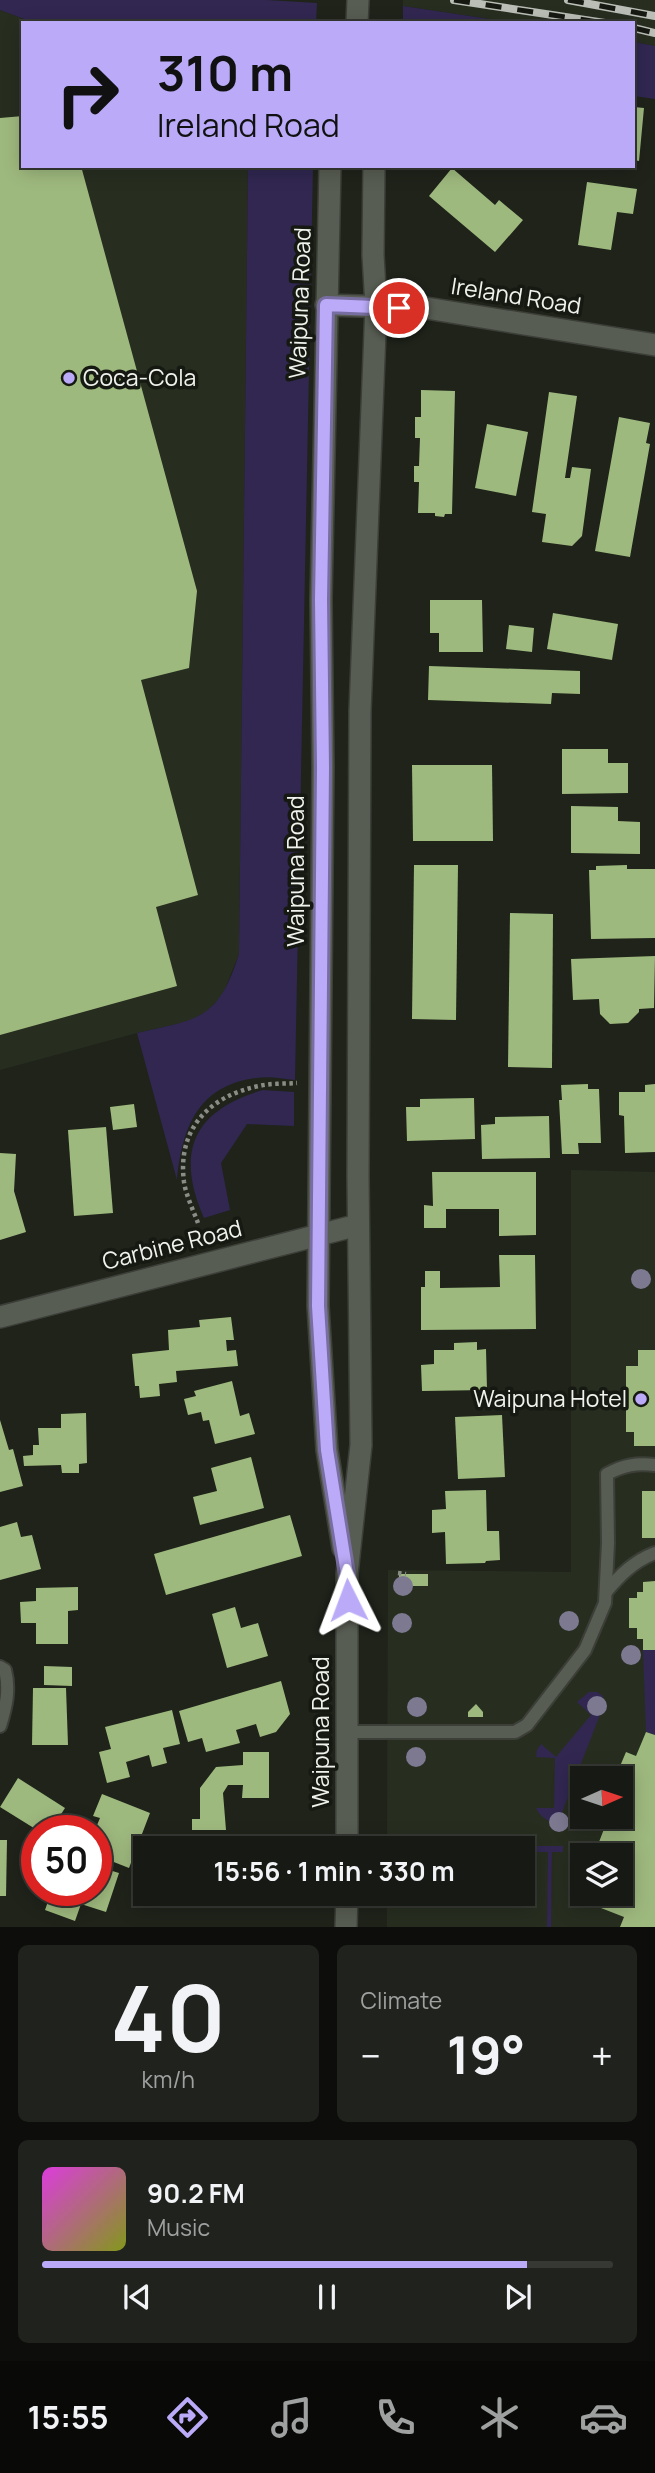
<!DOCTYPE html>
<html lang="en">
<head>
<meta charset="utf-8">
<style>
  :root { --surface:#171a14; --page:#20231d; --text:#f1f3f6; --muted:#9ea1a0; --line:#363834; --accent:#baaaf7 }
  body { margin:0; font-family:Manrope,sans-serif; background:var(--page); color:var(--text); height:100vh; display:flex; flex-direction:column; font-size:26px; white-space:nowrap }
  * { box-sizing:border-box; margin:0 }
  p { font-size:23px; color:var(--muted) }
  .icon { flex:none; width:38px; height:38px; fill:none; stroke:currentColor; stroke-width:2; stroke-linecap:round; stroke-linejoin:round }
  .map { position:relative; height:1927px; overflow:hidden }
  .side { display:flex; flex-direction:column; gap:18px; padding:18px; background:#0d0e0b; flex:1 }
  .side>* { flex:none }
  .top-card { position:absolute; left:21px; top:21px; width:614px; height:147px; border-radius:0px; box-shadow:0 4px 18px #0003,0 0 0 2px var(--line); background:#baaaf7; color:#111; overflow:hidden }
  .needle { width:46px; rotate:87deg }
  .controls { position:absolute; left:570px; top:1766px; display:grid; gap:14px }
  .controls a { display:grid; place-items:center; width:63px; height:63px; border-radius:0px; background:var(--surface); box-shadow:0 4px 18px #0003,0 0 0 2px var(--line); font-size:35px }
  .speed { position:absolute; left:21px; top:1815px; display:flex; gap:14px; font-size:35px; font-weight:700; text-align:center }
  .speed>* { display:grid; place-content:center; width:91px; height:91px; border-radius:50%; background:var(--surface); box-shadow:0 4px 18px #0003,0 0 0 2px var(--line); line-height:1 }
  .speed .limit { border:10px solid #d22; background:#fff; color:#111 }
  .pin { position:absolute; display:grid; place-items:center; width:60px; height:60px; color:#fff; margin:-30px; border:4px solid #fff; border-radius:50%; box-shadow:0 2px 7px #0007 }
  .me { position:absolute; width:77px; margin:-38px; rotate:357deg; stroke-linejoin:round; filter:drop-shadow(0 0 5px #0008) }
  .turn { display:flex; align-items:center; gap:24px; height:147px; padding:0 21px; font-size:32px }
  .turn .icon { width:91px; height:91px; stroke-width:2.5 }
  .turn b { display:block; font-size:49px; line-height:60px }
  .big { font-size:52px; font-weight:700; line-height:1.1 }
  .side .tile { flex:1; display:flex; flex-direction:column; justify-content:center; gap:10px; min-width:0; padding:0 24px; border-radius:10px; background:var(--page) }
  .side .dial { align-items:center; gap:0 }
  .dial b { font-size:91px; line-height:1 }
  .song { display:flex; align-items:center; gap:21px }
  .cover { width:84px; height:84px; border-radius:10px; background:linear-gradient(135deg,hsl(300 70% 55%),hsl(70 70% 35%)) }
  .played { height:7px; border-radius:4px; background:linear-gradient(90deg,var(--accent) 85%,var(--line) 85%) }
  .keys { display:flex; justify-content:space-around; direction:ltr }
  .heat { display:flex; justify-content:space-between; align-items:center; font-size:38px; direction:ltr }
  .side .tiles { flex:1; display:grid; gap:18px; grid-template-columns:1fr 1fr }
  .tile:last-child { grid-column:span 2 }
  .trip { position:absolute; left:133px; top:1836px; width:402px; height:70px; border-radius:0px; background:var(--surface); box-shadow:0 4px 18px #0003,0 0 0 2px var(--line); font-weight:700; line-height:70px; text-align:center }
  .menu { display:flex; height:112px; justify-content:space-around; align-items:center; background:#090a08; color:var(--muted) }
  .menu .icon { width:49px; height:49px }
  .menu .on { color:var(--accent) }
  .menu b { font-size:32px; color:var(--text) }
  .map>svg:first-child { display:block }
  .built { fill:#272e20; fill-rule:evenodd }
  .green { fill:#312751 }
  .building { fill:#9eb97e }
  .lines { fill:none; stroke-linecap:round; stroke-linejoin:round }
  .lane-casing { stroke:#3c3f38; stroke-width:16 }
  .secondary-casing { stroke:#3c3f38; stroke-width:24 }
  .path { stroke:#8a8d86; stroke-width:4.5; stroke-dasharray:3.5 3.5; stroke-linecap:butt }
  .lane { stroke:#585d53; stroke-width:12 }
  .secondary { stroke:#585d53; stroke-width:21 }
  .rail-casing { stroke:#babeb7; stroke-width:8 }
  .rail { stroke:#151911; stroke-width:5; stroke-dasharray:16; stroke-linecap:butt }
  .tree { fill:#7c7991 }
  .route-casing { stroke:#796ea1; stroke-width:18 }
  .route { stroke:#baaaf7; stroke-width:12 }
  .poi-dot { fill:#baaaf7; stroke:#151911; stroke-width:2.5 }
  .labels { text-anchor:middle; stroke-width:7; stroke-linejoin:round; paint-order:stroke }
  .street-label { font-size:23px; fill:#f0f3ed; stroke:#151911 }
  .poi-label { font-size:23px; fill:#f0f3ed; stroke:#151911; text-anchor:start }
</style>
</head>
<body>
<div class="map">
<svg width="655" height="1927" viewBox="0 0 655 1927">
  <rect width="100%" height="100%" fill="#1f231a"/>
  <g class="built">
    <polygon points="403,0 655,0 655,46 634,42 634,23 516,23 403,6"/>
    <polygon points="0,10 35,23 23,23 23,166 248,166 239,954 222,996 207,1011 190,1021 137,1033 0,1070"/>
    <path d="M571 1170 655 1172V1927H387V1894H523V1848H387L388 1570 571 1572ZM583 1778H621V1816H583ZM583 1855H621V1894H583Z"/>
  </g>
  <g class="green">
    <polygon points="0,0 267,0 317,3 316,23 35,23 0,10"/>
    <polygon points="403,6 516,23 403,23"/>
    <polygon points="634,42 655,46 655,99 634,96"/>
    <path d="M248 166H313L295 1080C283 1079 269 1076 257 1078 198 1085 182 1128 177 1180L137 1033C199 1019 218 1020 239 954Z"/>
    <path d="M263 1090 294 1092V1126L247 1124 221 1163 230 1210 204 1218C175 1152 193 1110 263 1090Z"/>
    <polygon points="643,1650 655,1650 655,1735 646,1732"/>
    <path d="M589 1692H597L603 1696V1707L561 1815 570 1818 566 1828C554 1823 541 1820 536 1808H554L555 1758 536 1757 537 1750 541 1744 556 1757 591 1715 577 1702Z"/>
    <polygon points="529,1846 563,1846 563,1852 552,1852 551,1927 547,1927 548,1852 529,1852"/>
  </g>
  <g class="building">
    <polygon points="634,107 644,108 639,161 634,160"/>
    <polygon points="23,116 23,166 81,166 197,591 189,668 141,680 198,895 156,907 177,986 0,1035 0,118"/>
    <polygon points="452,168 495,205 499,200 523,220 495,252 429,196"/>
    <polygon points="587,182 637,189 633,214 617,212 611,250 578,245"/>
    <polygon points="421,390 455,391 452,514 445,514 444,517 435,516 435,513 418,513 419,482 414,482 414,466 419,466 420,438 415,438 415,417 421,417"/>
    <polygon points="549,392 577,396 565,478 570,478 572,467 591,469 582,536 572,546 542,542 546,514 532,512"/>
    <polygon points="619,417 650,423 646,443 650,444 630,557 595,551"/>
    <polygon points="487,424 528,432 516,496 475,488"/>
    <polygon points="430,600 482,600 483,652 439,652 439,633 430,633"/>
    <polygon points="553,613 618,624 612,660 547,649"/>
    <polygon points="509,625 534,628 532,652 506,649"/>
    <polygon points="429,666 580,671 580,694 552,693 551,704 428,700"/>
    <polygon points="562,749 608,749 608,763 628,763 628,793 562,794"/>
    <polygon points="412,765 492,765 493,841 413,841"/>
    <polygon points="571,806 618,807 618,821 640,822 640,854 571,853"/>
    <polygon points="414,865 458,865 456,1020 412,1019"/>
    <polygon points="627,865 627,869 655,869 655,938 591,939 589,870 596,870 596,866"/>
    <polygon points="510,913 553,914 552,1068 508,1067"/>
    <polygon points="655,956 654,1008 639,1009 639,1012 628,1023 610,1024 600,1014 599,999 573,1000 571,959"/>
    <polygon points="588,1084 588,1089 599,1089 601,1143 578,1143 579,1154 562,1154 559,1100 562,1100 561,1085"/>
    <polygon points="655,1084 655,1152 625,1153 624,1116 619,1115 619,1092 645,1092 645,1085"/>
    <polygon points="474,1098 475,1139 407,1141 406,1107 420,1107 420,1099"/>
    <polygon points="134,1104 137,1127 113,1130 110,1107"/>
    <polygon points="549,1116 550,1158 482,1159 481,1125 495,1124 495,1117"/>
    <polygon points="106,1127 113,1213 74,1216 68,1130"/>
    <polygon points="0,1153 16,1154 14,1191 26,1232 0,1240"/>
    <polygon points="432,1172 536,1172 536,1235 499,1236 499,1209 446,1209 446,1228 424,1228 424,1205 433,1206"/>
    <polygon points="499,1255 535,1255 536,1329 421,1330 421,1287 425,1287 425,1271 440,1271 440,1288 500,1287"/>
    <polygon points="231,1317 234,1340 226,1340 227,1351 236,1350 238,1366 176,1371 177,1382 159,1384 160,1396 140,1398 139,1386 135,1386 132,1354 169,1350 168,1330 200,1327 199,1320"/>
    <polygon points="477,1342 477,1350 486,1349 487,1390 422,1391 421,1365 434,1364 434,1350 454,1350 454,1343"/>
    <polygon points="638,1350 655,1350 655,1446 634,1446 634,1432 626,1432 626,1366 638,1366"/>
    <polygon points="232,1381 240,1416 249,1413 255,1434 215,1444 209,1420 203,1421 201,1412 188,1415 184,1399 196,1396 194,1391"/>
    <polygon points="86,1413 87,1463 79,1464 79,1473 62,1473 61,1465 24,1466 23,1456 33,1455 33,1445 39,1445 38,1428 61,1428 61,1414"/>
    <polygon points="502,1415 505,1477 458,1479 455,1417"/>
    <polygon points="0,1420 9,1450 13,1449 23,1486 0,1492"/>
    <polygon points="251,1457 264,1508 200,1525 193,1497 217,1491 211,1468"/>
    <polygon points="486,1490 487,1531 499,1531 500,1560 486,1561 485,1563 446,1564 445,1532 432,1533 432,1510 446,1509 445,1491"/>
    <rect x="642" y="1491" width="13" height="47"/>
    <polygon points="290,1515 302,1556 166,1595 154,1554"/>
    <polygon points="17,1522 21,1537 32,1535 41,1569 0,1580 0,1527"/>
    <rect x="399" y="1574" width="29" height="12"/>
    <polygon points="655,1581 655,1650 643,1650 643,1639 637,1639 637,1628 629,1628 629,1598 637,1598 637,1592 643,1592 643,1582"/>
    <polygon points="78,1587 78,1610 68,1611 68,1644 36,1644 36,1623 21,1623 20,1602 36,1601 36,1588"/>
    <polygon points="235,1607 241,1628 258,1623 268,1656 227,1668 212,1614"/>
    <polygon points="44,1666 72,1667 72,1686 44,1685"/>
    <polygon points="281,1681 290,1714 276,1732 260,1737 256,1724 236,1730 240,1743 206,1752 202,1738 188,1742 179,1711"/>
    <polygon points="33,1688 66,1688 68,1745 32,1745"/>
    <polygon points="476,1704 483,1712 483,1717 468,1717 468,1712"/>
    <polygon points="172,1710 180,1744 163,1748 167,1763 152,1767 149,1755 126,1762 130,1777 107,1783 99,1752 111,1749 105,1727"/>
    <polygon points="646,1732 655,1735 655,1927 620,1927 624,1917 601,1908 607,1894 621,1894 621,1855 594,1855 609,1816 621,1816 623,1791 621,1778 615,1778 626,1752 636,1756"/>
    <polygon points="243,1752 269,1752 269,1798 242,1798 243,1785 228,1785 223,1793 226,1830 192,1830 192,1819 200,1819 200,1788 216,1767 243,1765"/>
    <polygon points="18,1778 65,1808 51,1830 37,1830 0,1807"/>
    <polygon points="102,1794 150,1813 129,1868 96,1855 95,1830 100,1818 93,1816"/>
    <polygon points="0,1840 7,1840 6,1896 0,1896"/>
    <polygon points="96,1866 119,1873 106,1912 81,1904 75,1921 45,1910 52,1890 96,1890"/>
    <polygon points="169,1894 208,1894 208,1900 169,1901"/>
    <rect x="240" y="1894" width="23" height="10"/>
  </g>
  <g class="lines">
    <defs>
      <g id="lane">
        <path d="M606 1592C620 1575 634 1561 655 1553"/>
        <path d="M0 1667 5 1670C10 1689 6 1707 0 1726"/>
        <path d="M348 1732H515L527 1725 585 1650 605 1603 608 1543 607 1474C624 1465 636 1463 655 1465"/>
      </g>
      <g id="secondary">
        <polyline points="357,23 358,0"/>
        <polyline points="330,166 321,600 323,767 318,1306 327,1450 343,1548"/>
        <polyline points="326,305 426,308 655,345"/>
        <polyline points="0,1317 358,1225"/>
        <polyline points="347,1848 347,1574 361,1445 358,1176 360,711 376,306 373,255 374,166"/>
        <polyline points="346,1927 347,1894"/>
      </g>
    </defs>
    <use href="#lane" class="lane-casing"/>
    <use href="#secondary" class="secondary-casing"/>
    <g class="path">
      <path d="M198 1223C193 1210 186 1195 184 1182 177 1129 209 1096 259 1086 271 1083 285 1084 297 1083"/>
      <polyline points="398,1573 406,1574"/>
    </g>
    <use href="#lane" class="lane"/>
    <use href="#secondary" class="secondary"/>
    <defs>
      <g id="rail">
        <polyline points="454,0 605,23"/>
        <polyline points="568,0 655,16"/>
        <polyline points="634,28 655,33"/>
      </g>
    </defs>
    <use href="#rail" class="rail-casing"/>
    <use href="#rail" class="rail"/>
  </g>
  <g class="tree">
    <circle cx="641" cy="1279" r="10"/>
    <circle cx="403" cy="1586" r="10"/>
    <circle cx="569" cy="1621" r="10"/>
    <circle cx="402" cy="1623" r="10"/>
    <circle cx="631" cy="1655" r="10"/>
    <circle cx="597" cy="1706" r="10"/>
    <circle cx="417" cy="1707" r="10"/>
    <circle cx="416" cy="1757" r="10"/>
    <circle cx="559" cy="1822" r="10"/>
  </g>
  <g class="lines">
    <defs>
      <polyline id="route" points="348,1600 347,1574 327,1450 318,1306 323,767 321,600 326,305 399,308"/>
    </defs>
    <use href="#route" class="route-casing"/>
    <use href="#route" class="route"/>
  </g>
  <g class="poi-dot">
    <circle cx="69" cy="378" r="7"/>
    <circle cx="641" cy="1399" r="7"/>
  </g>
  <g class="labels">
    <g class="street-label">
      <text transform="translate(516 296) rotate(9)" y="8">Ireland Road</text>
      <text transform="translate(300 303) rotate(-88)" y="8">Waipuna Road</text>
      <text transform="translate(296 871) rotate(-90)" y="8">Waipuna Road</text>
      <text transform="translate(172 1245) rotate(-14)" y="8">Carbine Road</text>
      <text transform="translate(321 1732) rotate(-90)" y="8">Waipuna Road</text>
    </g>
    <g class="poi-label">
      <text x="83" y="386">Coca-Cola</text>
      <text x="627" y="1407" text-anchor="end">Waipuna Hotel</text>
    </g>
  </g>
</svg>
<div class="controls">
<a><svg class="needle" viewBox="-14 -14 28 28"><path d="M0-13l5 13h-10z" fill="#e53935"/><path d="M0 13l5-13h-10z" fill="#9ea1a0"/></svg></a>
<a><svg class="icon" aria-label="layers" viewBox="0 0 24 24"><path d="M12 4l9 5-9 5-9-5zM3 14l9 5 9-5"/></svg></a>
</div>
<div class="speed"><div class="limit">50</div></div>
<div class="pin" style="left:399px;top:308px;background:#d93025"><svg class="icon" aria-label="arrive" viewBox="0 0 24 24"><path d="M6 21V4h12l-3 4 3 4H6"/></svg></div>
<svg class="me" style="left:348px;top:1600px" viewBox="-20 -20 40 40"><path d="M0-17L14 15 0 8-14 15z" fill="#baaaf7" stroke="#fff" stroke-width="4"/></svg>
<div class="trip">15:56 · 1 min · 330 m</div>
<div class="top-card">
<div class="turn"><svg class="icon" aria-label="right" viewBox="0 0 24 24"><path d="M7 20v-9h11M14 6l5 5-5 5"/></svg><div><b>310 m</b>Ireland Road</div></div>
</div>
</div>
<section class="side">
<div class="tiles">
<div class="tile dial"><b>40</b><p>km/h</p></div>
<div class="tile"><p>Climate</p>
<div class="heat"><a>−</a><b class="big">19°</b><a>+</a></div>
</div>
<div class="tile">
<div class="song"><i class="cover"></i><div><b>90.2 FM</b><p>Music</p></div></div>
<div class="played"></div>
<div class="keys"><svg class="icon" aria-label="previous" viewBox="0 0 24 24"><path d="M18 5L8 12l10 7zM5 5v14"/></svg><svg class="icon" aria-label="pause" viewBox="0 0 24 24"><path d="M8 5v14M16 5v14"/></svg><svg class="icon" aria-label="next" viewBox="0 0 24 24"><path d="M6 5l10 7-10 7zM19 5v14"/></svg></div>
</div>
</div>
</section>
<nav class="menu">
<b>15:55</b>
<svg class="icon on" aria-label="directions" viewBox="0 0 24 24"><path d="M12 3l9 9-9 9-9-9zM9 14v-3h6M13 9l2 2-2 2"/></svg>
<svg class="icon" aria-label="music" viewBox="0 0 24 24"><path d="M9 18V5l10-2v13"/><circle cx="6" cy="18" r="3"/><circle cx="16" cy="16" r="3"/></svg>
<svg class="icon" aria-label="phone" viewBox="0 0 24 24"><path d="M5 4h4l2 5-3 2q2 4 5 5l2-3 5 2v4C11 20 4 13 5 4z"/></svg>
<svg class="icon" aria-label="climate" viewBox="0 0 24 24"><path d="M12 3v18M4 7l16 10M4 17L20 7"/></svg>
<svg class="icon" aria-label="car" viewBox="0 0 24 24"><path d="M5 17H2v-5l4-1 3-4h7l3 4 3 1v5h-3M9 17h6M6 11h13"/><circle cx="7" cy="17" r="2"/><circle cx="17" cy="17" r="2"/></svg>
</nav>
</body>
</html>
